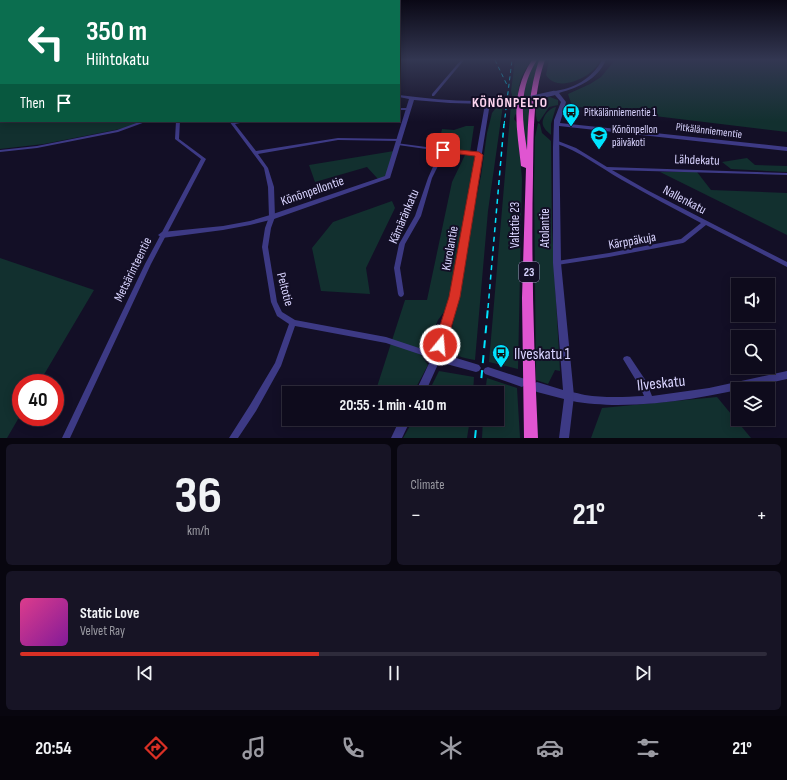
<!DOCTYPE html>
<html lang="en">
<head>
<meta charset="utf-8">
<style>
  :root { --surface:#0e0b1c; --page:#171425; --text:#f1f3f6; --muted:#9b9ba3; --line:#2e2b3b; --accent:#d93025 }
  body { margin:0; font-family:"Sofia Sans Condensed",sans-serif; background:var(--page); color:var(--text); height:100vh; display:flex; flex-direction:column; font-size:15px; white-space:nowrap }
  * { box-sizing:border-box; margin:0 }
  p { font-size:13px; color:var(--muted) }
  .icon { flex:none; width:22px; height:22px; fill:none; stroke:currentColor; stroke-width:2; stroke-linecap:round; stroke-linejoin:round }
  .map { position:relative; height:438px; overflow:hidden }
  .side { display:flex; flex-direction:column; gap:6px; padding:6px; background:#08060f; flex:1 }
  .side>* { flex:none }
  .top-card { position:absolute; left:0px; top:0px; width:400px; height:122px; box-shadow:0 2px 10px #0003,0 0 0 1px var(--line); background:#0b6e4f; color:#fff; overflow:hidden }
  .tools { position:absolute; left:731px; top:278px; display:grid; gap:8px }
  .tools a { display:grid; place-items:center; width:44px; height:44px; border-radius:0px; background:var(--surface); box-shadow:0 2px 10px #0003,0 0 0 1px var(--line); font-size:20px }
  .speed { position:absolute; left:12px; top:374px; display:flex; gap:8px; font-size:20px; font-weight:700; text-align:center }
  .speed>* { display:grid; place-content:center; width:52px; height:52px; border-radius:50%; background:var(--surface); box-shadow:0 2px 10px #0003,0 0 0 1px var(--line); line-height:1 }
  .speed .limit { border:6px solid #d22; background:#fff; color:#111 }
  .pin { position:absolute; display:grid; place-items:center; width:34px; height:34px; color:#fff; margin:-17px; border-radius:8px; box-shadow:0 2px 6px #0006 }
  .me { position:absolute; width:44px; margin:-22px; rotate:17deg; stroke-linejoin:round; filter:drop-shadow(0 0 3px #0008) }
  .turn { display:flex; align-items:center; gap:14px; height:84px; padding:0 20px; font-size:18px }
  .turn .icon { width:52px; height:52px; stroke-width:2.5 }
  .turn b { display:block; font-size:28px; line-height:34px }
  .then { display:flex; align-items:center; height:38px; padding:0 20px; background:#0003; gap:8px; font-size:15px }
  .big { font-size:30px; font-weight:700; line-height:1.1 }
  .side .card { flex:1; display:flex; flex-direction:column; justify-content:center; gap:6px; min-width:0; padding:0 14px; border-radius:6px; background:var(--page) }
  .side .dial { align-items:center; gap:0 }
  .dial b { font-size:52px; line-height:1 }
  .song { display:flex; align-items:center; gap:12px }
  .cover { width:48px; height:48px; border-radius:6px; background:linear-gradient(135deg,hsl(330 70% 55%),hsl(290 70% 35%)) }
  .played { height:4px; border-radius:2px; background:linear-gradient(90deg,var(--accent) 40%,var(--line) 40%) }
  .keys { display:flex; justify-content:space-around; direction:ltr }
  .heat { display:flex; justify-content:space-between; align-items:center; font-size:22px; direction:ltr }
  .side .tiles { flex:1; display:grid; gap:6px; grid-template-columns:1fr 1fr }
  .card:last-child { grid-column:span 2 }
  .trip { position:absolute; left:282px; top:386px; width:222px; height:40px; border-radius:0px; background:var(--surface); box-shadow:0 2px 10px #0003,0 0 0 1px var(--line); font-weight:700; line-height:40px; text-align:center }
  .tab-bar { display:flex; height:64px; justify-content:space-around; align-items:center; background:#06040b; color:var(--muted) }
  .tab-bar .icon { width:28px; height:28px }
  .tab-bar .current { color:var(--accent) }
  .tab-bar b { font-size:18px; color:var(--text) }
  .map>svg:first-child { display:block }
  .green { fill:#12302f }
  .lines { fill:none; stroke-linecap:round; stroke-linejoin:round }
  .minor { fill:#3d3a85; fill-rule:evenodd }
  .tertiary { fill:#3d3a85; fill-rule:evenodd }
  .trunk { fill:#e055d1; fill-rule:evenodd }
  .rail-far2 { stroke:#00e5ff; stroke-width:1; stroke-dasharray:4 3.5; stroke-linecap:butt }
  .rail-far1 { stroke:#00e5ff; stroke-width:1.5; stroke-dasharray:5 4.5; stroke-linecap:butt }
  .rail { stroke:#00e5ff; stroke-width:2; stroke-dasharray:8 7; stroke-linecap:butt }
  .tertiary-bridge { stroke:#3d3a85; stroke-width:4.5 }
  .route { fill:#d93025; stroke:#8d1f18 }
  .labels { text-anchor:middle; stroke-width:4; stroke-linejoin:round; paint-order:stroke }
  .far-poi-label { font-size:11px; fill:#d9d4ff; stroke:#130f26; text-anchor:start }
  .far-street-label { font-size:11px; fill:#d9d4ff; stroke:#130f26 }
  .shield { fill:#130f26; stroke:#9e99be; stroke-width:1 }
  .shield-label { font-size:12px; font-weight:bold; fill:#d9d4ff }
  .street-label { font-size:13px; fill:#d9d4ff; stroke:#130f26 }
  .far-district-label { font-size:14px; font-weight:bold; letter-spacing:1px; fill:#ffd6f0; stroke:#130f26 }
  .near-poi-label { font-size:16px; fill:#d9d4ff; stroke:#130f26; text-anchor:start }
  .near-street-label { font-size:16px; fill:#d9d4ff; stroke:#130f26 }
</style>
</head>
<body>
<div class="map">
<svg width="787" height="438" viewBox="0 0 787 438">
  <rect width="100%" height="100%" fill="#130f26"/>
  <g class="green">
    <path d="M515 60H532C523 71 518 83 518 96L513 99 511 91Z"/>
    <polygon points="537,60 540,60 537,68 532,96 528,97 523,94 528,73"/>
    <path d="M549 60H600C596 75 558 95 546 75Z"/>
    <polygon points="615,60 787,60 787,132 572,106 568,94 590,84 601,77"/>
    <polygon points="550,97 558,100 558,105 549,107 539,122 537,121 536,116 536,101"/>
    <polygon points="521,102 530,102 527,162"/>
    <polygon points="511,104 516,104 517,106 517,113 515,115 514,119 517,123 522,179 518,369 489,362"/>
    <path d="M498 105H503L488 211 475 360C459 357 455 357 450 341L465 251 481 176 487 133 492 113Z"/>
    <path d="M556 107 551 124V135C548 132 544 129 543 125 541 118 549 108 556 107Z"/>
    <polygon points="0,110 1,121 142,121 129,127 115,130 44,144 0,149"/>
    <polygon points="538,123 540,124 542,133 551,141 552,228 560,371 555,370 548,384 536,380 534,185 535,137"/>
    <polygon points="466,126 474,126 470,153 438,148 442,129 454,130"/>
    <polygon points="394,151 386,176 378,179 367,167 315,182 309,165"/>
    <polygon points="465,155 475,156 455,297 438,320 429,342 418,351 428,365 413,393 375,393 405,300 427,300 452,182"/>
    <polygon points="747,158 755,165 787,166 787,172 731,169 722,162"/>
    <polygon points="660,172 697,172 711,190 787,193 787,235"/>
    <polygon points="392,201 395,208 366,268 370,294 321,291 312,248 333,222"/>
    <polygon points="0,258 94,290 39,383 21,383 21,414 7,438 0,438"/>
    <polygon points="439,371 474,377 473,393 428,393"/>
    <polygon points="487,378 517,388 520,438 482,438 483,419 497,419 497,393 485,393"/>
    <polygon points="717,397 751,438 591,438 602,408"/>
    <polygon points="414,419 470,419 467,438 403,438"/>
  </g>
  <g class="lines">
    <g class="minor">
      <polygon points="461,60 464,60 434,96 432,96 432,94"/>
      <rect x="0" y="98" width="1" height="3"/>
      <polygon points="399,108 408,108 410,109 408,110 399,110"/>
      <polygon points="142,121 148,121 118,132 37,148 0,152 0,150 37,146 117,130"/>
      <polygon points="176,121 180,121 179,139 206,159 151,264 70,438 62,438 145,264 201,159 175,139"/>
      <polygon points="229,121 247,121 245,122 235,124 256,151 338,138 401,139 401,141 399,141 338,140 258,154 268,168 274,187 275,217 271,228 268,247 277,302 282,312 295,320 386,337 440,355 441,357 440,359 437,360 386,343 295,326 281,366 256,411 238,438 229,438 250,405 275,363 289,324 277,316 271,302 262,247 265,228 269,217 268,187 264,168"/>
      <path d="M554 141H558L576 148 607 167 787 173V175L612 170 647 190 787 262V267L706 225 685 242 683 243 609 257 557 265H555L554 263 555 261H557L609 253 681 239 701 223C675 209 648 195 622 180 599 167 580 151 554 143Z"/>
      <polygon points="396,143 479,154 481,155 479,156 445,152 432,178 421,216 405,244 400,268 404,294 403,296 401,297 399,296 398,294 394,268 399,244 415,216 428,178 440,151 398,145 396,144"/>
      <path d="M627 356 630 357 646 381 652 396 709 388 787 371V379C730 392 671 406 612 405 597 404 580 404 566 399L565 396 566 393C572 391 579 394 585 395 604 398 625 397 644 396L640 387 623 359 624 357Z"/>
    </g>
    <g class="tertiary">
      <path d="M602 60H606C597 80 579 87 559 93L566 102 560 123 787 147V151L559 126 561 263 574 396 569 438H559L564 399 537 392 533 390 532 387 533 384 537 382 563 390 553 263V147L554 120 561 102 554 94 552 93 553 91C572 90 593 78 602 60Z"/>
      <path d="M399 95C433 99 467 103 501 100L503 101 501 102 490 103 459 297 443 354 476 364 479 365 481 368 479 371 476 372 439 362 425 393H415L432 357 451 297 485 104 450 103 414 100 390 178 274 219 250 225 223 230 162 238 158 235 162 232 223 226 250 221 270 215 385 176 409 99 399 97Z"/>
      <polygon points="488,367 525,379 527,382 525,385 522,387 485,374 483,371 485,368"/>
      <polygon points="400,419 411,419 402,438 391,438"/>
    </g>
    <path class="trunk" d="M532 60H537C518 90 522 117 527 150 528 120 529 89 539 60H545C532 97 534 137 533 175 531 262 534 350 538 438H524L522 298 526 168 521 166C517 128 509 94 532 60Z"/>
    <g class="rail-far2">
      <polyline points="495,60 507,85"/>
      <polyline points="504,125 512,60"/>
    </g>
    <polyline class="rail-far1" points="488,308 504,124"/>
    <g class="rail">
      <polyline points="480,393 488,307"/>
      <polyline points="475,438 477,419"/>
    </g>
    <g class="tertiary-bridge">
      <polyline points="527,99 554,93"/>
      <polyline points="501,101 515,100"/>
    </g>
  </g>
  <linearGradient id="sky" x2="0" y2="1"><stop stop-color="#0a0815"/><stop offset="0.49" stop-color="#333752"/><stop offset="1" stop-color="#333752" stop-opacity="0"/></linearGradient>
  <rect width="787" height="122" fill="url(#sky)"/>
  <polygon class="route" points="440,148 479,152 483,155 460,297 446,345 444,349 440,351 436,349 434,345 449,297 475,156 443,152 440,152"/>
  <defs>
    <symbol id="bus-pin" viewBox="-11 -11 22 30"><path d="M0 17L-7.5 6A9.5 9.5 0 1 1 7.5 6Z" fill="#00e5ff" stroke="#130f26"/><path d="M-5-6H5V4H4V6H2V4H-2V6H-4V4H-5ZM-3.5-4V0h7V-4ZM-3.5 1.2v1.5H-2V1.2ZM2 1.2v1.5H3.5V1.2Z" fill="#111"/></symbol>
    <symbol id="school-pin" viewBox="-11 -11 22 30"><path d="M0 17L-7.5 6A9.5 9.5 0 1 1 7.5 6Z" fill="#00e5ff" stroke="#130f26"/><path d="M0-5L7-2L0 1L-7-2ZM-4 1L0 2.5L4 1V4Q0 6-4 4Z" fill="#111"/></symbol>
  </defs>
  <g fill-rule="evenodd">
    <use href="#bus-pin" x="561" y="102" width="20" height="27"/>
    <use href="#school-pin" x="589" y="125" width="20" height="27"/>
    <use href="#bus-pin" x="491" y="343" width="20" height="27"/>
  </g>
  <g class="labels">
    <g class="far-poi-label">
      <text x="584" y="116">Pitkälänniementie 1</text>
      <text x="612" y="133">Könönpellon<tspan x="612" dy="13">päiväkoti</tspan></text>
    </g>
    <g class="far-street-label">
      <text transform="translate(709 130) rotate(7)" y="4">Pitkälänniementie</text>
    </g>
    <rect class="shield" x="519" y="262" width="20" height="20" rx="3"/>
    <g class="shield-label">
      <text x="529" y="276">23</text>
    </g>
    <g class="street-label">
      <text transform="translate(697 159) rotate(2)" y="5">Lähdekatu</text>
      <text transform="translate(312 190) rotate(-19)" y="5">Könönpellontie</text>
      <text transform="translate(685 199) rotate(28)" y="5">Nallenkatu</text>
      <text transform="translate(403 216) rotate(-67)" y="5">Kämäränkatu</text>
      <text transform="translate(514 225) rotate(-90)" y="5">Valtatie 23</text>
      <text transform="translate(544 228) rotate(-90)" y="5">Atolantie</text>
      <text transform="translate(632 240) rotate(-10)" y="5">Kärppäkuja</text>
      <text transform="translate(449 248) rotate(-80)" y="5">Kurolantie</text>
      <text transform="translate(132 269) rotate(-64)" y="5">Metsärinteentie</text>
      <text transform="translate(286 289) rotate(75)" y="5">Peltotie</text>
    </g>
    <g class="far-district-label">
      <text x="510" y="107">KÖNÖNPELTO</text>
    </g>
    <g class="near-poi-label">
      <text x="514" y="359">Ilveskatu 1</text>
    </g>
    <g class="near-street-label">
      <text transform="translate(661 382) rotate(-6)" y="6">Ilveskatu</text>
    </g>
  </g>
</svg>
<div class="tools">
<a><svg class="icon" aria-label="sound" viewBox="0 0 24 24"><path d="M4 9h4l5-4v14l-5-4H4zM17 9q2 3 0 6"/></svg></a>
<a><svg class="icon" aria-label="search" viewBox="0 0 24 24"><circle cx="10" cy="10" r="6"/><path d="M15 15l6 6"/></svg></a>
<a><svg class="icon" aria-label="layers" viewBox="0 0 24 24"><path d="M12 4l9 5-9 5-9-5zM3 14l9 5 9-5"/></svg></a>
</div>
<div class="speed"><div class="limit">40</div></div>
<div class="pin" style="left:443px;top:150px;background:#d93025"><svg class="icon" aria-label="arrive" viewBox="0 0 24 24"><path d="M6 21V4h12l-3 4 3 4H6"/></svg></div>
<svg class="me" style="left:440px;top:345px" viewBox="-20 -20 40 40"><circle r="17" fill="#d93025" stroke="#fff" stroke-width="3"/><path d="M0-11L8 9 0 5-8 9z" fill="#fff"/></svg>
<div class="trip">20:55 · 1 min · 410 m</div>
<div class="top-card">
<div class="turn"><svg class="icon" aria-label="left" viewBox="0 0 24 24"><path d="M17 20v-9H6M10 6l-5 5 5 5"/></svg><div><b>350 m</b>Hiihtokatu</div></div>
<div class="then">Then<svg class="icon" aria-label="arrive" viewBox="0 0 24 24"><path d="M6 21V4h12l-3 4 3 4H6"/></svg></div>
</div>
</div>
<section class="side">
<div class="tiles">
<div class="card dial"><b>36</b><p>km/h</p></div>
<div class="card"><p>Climate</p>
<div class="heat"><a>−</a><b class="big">21°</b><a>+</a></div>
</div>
<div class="card">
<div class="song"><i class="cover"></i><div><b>Static Love</b><p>Velvet Ray</p></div></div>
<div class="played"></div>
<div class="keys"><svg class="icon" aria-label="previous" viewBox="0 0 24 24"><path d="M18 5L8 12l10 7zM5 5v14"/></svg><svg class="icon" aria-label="pause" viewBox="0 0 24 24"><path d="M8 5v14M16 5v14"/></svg><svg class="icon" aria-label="next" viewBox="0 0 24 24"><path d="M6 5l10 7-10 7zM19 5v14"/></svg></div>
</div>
</div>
</section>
<nav class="tab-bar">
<b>20:54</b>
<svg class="icon current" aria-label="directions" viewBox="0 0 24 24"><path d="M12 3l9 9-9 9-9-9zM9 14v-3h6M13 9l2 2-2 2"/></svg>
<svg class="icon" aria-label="music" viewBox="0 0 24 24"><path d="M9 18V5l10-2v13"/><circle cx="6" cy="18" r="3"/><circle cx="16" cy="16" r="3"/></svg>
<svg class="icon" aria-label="phone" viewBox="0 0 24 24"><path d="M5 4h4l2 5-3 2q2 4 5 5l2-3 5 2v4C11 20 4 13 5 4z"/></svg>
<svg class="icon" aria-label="climate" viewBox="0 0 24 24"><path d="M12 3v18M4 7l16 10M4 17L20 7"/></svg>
<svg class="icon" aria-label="car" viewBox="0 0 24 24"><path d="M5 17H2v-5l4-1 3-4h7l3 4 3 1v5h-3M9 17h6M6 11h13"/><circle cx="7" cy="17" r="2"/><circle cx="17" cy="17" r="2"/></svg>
<svg class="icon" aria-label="filters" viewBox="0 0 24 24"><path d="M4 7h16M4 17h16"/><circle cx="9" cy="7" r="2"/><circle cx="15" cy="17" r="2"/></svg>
<b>21°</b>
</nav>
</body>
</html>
